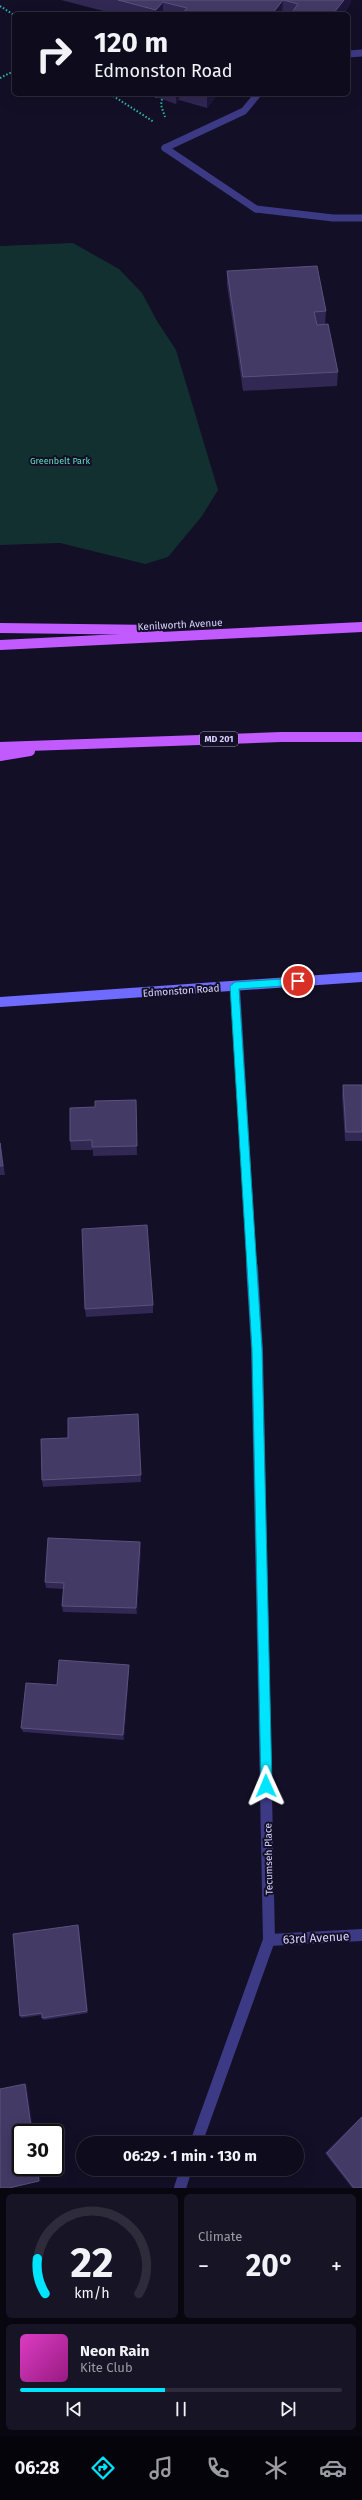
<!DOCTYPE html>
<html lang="en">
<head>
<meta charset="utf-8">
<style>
  :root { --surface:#0e0b1c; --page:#171425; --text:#f1f3f6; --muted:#9b9ba3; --line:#2e2b3b; --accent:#00e5ff }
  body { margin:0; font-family:"Fira Sans",sans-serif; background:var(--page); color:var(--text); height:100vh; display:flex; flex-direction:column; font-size:15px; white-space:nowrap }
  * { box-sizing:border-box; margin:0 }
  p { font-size:13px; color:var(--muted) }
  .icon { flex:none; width:22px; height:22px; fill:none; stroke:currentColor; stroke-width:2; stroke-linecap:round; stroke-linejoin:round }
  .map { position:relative; height:2188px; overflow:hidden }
  .details { display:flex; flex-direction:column; gap:6px; padding:6px; background:#08060f; flex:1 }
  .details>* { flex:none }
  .banner { position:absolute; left:12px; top:12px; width:338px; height:84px; border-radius:6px; box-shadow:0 4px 16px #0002,0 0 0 1px var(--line); background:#0e0b1c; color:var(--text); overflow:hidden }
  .speed { position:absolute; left:12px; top:2124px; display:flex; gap:8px; font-size:20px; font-weight:700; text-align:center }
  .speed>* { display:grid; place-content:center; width:52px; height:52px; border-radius:50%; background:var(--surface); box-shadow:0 4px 16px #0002,0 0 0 1px var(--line); line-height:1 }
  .speed .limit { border:2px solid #111; border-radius:6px; background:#fff; color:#111 }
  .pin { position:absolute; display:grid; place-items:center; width:34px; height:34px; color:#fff; margin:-17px; border:2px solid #fff; border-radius:50%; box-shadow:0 1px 4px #0007 }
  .me { position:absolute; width:44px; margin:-22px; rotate:359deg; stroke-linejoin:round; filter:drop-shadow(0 0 3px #0008) }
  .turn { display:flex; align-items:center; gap:14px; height:84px; padding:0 16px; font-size:18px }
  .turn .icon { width:52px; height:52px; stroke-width:2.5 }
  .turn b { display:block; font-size:28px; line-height:34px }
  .big { font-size:30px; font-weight:700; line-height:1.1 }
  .details .widget { flex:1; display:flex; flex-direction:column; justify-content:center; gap:6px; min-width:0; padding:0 14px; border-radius:6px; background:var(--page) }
  .details .dial { align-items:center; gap:0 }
  .dial svg { height:104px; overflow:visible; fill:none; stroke:var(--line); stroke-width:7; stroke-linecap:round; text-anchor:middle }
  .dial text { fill:var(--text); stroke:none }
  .song { display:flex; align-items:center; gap:12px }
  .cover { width:48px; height:48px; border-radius:6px; background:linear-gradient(135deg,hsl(310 70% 55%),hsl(310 70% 35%)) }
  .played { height:4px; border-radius:2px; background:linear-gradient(90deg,var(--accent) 45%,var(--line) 45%) }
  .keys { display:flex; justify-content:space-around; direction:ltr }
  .heat { display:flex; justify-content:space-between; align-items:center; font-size:22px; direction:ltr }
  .details .tiles { flex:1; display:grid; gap:6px; grid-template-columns:1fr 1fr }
  .widget:last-child { grid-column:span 2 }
  .trip { position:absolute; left:76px; top:2136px; width:228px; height:40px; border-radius:20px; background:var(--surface); box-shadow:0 4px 16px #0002,0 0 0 1px var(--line); font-weight:700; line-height:40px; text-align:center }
  .tab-bar { display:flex; height:64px; justify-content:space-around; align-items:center; background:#06040b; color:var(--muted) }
  .tab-bar .icon { width:28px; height:28px }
  .tab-bar .selected { color:var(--accent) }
  .tab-bar b { font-size:18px; color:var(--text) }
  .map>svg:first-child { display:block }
  .green { fill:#12302f }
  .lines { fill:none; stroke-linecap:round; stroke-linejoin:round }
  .path { stroke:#2fb8b0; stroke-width:2; stroke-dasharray:1.5 2; stroke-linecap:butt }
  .lane { stroke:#3d3a85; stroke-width:7 }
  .street-far2 { stroke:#3d3a85; stroke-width:7 }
  .street-far1 { stroke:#3d3a85; stroke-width:10 }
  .street { stroke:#3d3a85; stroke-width:12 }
  .secondary { stroke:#6f6bff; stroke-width:10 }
  .primary { stroke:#c25bff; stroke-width:10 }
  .wall { fill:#312854 }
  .shaded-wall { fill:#1d163a }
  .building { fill:#433a66; stroke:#5a527e }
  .route { fill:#00e5ff; stroke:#0095a6 }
  .labels { text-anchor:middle; stroke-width:4; stroke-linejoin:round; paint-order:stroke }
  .far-park-label { font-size:9px; fill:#5fe0c0; stroke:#130f26 }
  .shield { fill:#130f26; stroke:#9e99be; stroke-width:1 }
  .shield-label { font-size:9px; font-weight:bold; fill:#d9d4ff }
  .street-label { font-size:10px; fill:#d9d4ff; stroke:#130f26 }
  .near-street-label { font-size:12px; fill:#d9d4ff; stroke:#130f26 }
</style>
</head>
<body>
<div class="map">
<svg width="362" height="2188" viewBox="0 0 362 2188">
  <rect width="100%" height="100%" fill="#130f26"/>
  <polygon class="green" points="73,243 119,269 142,293 157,321 176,350 218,490 202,516 168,557 145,564 60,543 0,545 0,246"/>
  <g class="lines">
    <g class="path">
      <polyline points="0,6 14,15"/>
      <polyline points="0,78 14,71"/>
      <polyline points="110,94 154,122"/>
      <polyline points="149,94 158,97"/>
      <polyline points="162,99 161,105 165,117"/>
    </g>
    <g class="lane">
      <polyline points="348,54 362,53"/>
      <polyline points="165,148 256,209"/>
      <polyline points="165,148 244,111 258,94"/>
    </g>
    <polyline class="street-far2" points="256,209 333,218 362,218"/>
    <polyline class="street-far1" points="235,986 252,1268"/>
    <g class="street">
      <polyline points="269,1940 362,1935"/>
      <polyline points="196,2143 269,1940 257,1349 252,1267"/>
      <polyline points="180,2188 186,2169"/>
    </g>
    <polyline class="secondary" points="0,1002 362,977"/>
    <g class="primary">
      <polyline points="0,628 158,630"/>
      <polyline points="0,645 362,627"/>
      <polyline points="0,747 281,737 362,737"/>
      <polyline points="0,756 30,751"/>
    </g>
  </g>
  <g class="wall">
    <polygon points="61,0 351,0 350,5 343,14 115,14"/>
    <polygon points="156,94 218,94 207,108 179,100 176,104 156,97"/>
    <polygon points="227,271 326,311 325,325 338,372 337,386 243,391 227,285"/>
    <polygon points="343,1085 362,1085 362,1141 345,1141 342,1095"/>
    <polygon points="136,1100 137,1155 93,1156 93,1150 71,1150 70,1141 95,1107"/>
    <polygon points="0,1140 5,1175 0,1175"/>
    <polygon points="153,1305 153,1313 86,1317 85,1309"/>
    <polygon points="138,1414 141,1482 43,1487 42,1480 68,1438"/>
    <polygon points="140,1542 141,1549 137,1614 63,1612 62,1606 64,1589 46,1588 45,1582"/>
    <polygon points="129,1670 124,1740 23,1732 21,1728"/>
    <polygon points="79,1928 88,2013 44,2020 42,2018 42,2015 22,2018 20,2016"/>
    <polygon points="362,2116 362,2188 352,2188 325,2153"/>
  </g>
  <g class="shaded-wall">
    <polygon points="283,0 282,14 272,14"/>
    <polygon points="344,0 351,0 350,5 343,14 333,14"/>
    <polygon points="163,2 163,14 156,14 156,10"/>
    <polygon points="176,94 179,94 179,100 176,104"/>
    <polygon points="207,94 218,94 207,108"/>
    <polygon points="140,1542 141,1549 137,1614 136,1608"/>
    <polygon points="129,1665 129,1670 124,1740 123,1735"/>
    <polygon points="78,1925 79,1928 88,2013 87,2011"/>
    <polygon points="25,2084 27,2085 34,2133 32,2133"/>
    <polygon points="37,2167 39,2167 41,2181 39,2181"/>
  </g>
  <g class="building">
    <polygon points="118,0 344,0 333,14 291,14 298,4 283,0 272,14 182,14 187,8 163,2 156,10"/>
    <polygon points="317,266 326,311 314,312 317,325 328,324 338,372 243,377 227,271"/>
    <polygon points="343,1085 362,1085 362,1132 346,1132"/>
    <polygon points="136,1100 137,1146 92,1147 92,1140 70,1141 70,1108 95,1107 95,1101"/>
    <polygon points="0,1143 3,1166 0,1166"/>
    <polygon points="147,1225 153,1305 85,1309 82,1229"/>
    <polygon points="138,1414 141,1475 42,1480 41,1439 68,1438 68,1418"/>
    <polygon points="48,1538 140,1542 136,1608 62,1606 64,1583 45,1582"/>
    <polygon points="59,1660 129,1665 123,1735 21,1728 26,1683 57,1685"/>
    <polygon points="78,1925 87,2011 42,2018 42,2013 20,2016 13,1934"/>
    <polygon points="25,2084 32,2133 21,2133 21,2167 37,2167 39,2181 9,2188 0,2188 0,2089"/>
    <polygon points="362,2117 362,2188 354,2188 327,2153"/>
  </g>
  <polygon class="route" points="298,978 303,981 298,985 239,989 262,1349 272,1786 266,1792 261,1786 252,1349 230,986 235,982"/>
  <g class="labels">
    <g class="far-park-label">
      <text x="60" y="464">Greenbelt Park</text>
    </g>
    <rect class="shield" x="200" y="732" width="38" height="14" rx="3"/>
    <g class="shield-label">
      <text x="219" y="742">MD 201</text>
    </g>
    <g class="street-label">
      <text transform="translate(180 624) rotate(-3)" y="4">Kenilworth Avenue</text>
      <text transform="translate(181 990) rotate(-4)" y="4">Edmonston Road</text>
      <text transform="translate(268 1859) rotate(-91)" y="4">Tecumseh Place</text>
    </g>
    <g class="near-street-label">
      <text transform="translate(316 1938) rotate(-3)" y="4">63rd Avenue</text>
    </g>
  </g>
</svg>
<div class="speed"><div class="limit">30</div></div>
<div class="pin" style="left:298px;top:981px;background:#d93025"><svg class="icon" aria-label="arrive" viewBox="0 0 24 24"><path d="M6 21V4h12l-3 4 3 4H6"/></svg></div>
<svg class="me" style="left:266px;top:1786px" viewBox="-20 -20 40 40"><path d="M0-17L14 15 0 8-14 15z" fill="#00e5ff" stroke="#fff" stroke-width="4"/></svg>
<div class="trip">06:29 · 1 min · 130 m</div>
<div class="banner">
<div class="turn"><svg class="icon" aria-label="right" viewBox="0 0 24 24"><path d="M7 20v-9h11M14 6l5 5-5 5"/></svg><div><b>120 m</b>Edmonston Road</div></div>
</div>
</div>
<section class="details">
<div class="tiles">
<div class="widget dial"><svg viewBox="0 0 100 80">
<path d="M14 69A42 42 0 1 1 86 69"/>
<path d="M14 69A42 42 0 0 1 8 42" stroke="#00e5ff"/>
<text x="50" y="56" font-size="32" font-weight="700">22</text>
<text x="50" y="72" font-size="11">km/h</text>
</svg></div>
<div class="widget"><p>Climate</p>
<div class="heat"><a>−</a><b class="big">20°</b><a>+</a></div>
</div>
<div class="widget">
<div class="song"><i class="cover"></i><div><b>Neon Rain</b><p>Kite Club</p></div></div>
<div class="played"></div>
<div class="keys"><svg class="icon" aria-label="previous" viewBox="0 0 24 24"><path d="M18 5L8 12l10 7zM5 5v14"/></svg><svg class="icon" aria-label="pause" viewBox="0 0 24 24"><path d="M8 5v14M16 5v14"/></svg><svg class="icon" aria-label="next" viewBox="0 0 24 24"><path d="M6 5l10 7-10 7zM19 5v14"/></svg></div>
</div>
</div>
</section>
<nav class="tab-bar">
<b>06:28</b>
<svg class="icon selected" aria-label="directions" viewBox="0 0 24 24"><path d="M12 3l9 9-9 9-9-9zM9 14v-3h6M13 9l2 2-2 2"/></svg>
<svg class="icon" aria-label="music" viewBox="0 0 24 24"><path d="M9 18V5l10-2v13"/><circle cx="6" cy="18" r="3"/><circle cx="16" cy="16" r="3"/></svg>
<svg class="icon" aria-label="phone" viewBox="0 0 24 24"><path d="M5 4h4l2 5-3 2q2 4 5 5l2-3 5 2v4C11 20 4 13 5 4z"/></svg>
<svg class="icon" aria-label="climate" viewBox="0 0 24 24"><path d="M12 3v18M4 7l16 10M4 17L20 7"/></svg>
<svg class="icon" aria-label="car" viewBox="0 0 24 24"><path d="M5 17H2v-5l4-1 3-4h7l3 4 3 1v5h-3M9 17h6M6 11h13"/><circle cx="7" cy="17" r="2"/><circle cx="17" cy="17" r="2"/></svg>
</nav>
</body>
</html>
